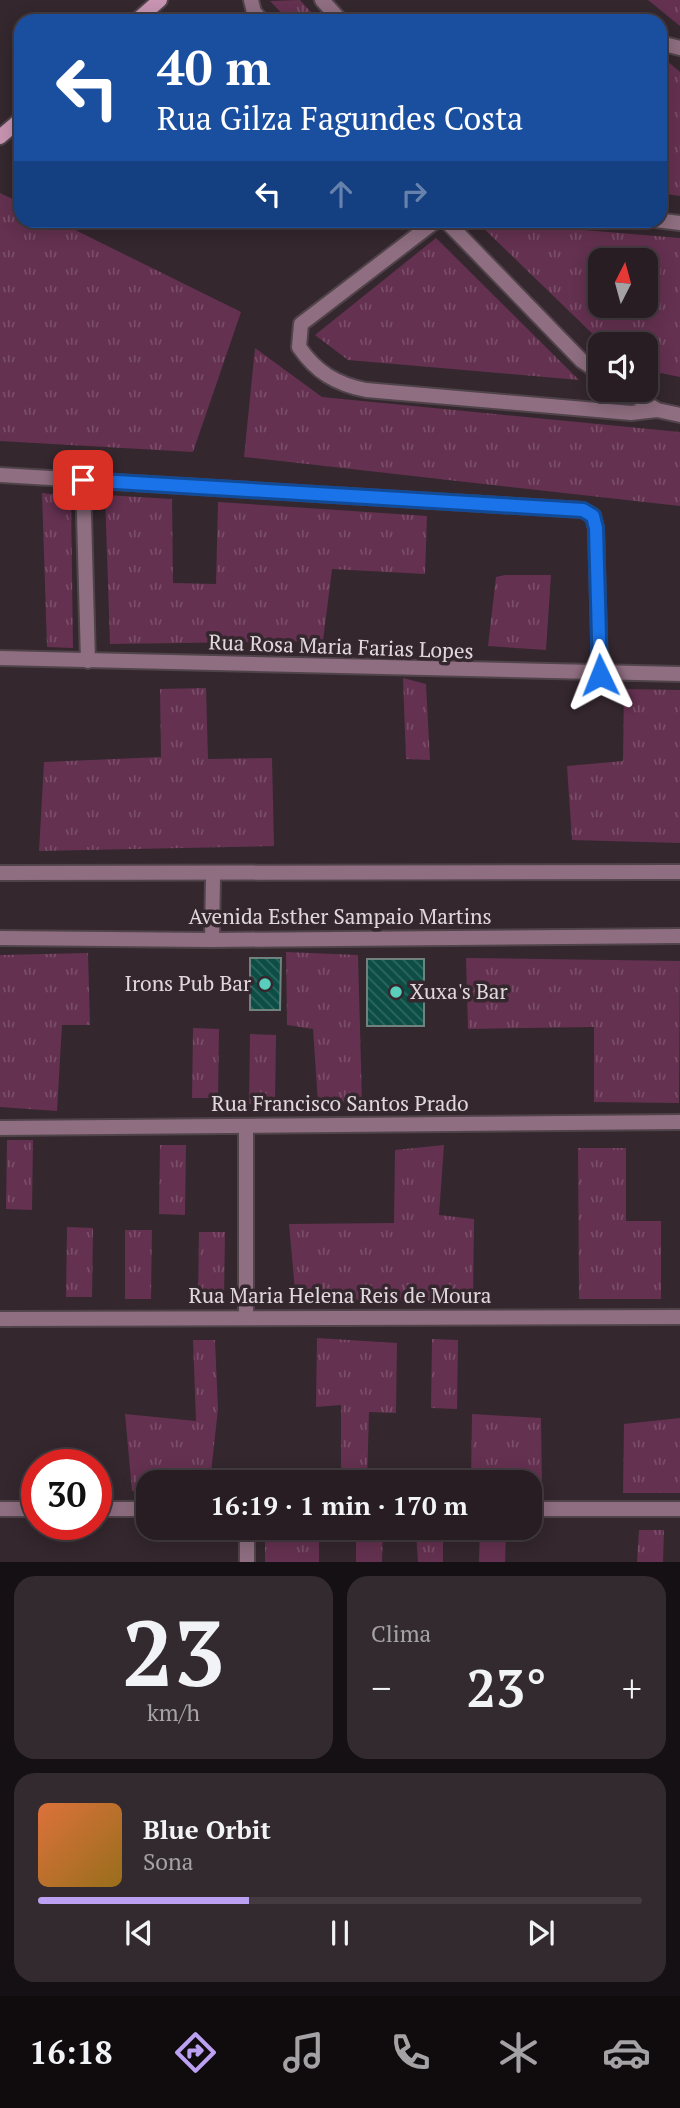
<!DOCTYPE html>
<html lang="pt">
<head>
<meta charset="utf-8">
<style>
  :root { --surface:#271d22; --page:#332a2f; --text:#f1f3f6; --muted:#a4a2a5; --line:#433b40; --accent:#bca0f2 }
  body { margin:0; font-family:"PT Serif",serif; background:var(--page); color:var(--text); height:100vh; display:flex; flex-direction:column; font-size:26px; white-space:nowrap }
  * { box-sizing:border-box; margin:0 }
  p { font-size:23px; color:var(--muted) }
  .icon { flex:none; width:38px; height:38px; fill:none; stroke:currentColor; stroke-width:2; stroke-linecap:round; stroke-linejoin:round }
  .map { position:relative; height:1562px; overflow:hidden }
  .details { display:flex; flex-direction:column; gap:14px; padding:14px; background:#151013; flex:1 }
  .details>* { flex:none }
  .guide { position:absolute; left:14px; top:14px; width:653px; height:214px; border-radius:21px; box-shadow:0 4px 18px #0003,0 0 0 2px var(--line); background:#1a4fa0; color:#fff; overflow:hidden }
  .needle { width:46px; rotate:6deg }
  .fabs { position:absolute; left:588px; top:248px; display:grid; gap:14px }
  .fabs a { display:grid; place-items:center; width:70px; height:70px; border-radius:14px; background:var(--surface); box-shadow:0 4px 18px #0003,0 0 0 2px var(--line); font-size:35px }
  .speed { position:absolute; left:21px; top:1449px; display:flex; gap:14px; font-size:35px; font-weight:700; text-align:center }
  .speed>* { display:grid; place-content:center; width:91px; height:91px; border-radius:50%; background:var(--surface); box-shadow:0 4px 18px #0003,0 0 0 2px var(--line); line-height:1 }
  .speed .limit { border:10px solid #d22; background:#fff; color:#111 }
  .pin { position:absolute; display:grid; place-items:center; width:60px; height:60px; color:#fff; margin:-30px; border-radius:14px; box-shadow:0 4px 10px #0006 }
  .me { position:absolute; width:77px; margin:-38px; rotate:358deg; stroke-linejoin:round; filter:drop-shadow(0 0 5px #0008) }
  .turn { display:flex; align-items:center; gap:24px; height:147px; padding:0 28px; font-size:32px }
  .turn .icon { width:91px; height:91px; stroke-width:2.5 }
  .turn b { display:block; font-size:49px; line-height:60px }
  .lanes { display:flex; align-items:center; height:66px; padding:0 28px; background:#0003; justify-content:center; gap:35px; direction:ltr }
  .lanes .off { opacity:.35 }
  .big { font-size:52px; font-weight:800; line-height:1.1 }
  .details .tile { flex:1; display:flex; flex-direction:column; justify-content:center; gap:10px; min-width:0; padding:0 24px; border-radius:21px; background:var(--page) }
  .details .dial { align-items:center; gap:0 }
  .dial b { font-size:91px; line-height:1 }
  .song { display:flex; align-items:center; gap:21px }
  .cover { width:84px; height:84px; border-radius:10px; background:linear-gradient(135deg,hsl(20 70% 55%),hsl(40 70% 35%)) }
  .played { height:7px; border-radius:4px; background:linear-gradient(90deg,var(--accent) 35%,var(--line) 35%) }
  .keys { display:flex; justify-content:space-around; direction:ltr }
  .heat { display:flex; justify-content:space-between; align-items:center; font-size:38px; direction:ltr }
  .details .tiles { flex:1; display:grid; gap:14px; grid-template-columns:1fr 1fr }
  .tile:last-child { grid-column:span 2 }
  .trip { position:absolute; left:136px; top:1470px; width:406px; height:70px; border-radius:21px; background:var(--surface); box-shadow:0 4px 18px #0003,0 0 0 2px var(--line); font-weight:800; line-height:70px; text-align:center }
  .tabs { display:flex; height:112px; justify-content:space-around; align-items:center; background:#100c0e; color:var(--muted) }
  .tabs .icon { width:49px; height:49px }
  .tabs .on { color:var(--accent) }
  .tabs b { font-size:32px; color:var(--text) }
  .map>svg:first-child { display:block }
  .grass { fill:url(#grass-tufts); fill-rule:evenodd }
  .building { fill:url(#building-back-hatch); stroke:#6f827e; stroke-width:2 }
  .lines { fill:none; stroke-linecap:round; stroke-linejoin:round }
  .minor-casing { stroke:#50434a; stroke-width:18 }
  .tertiary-casing { stroke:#50434a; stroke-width:18 }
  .secondary-casing { stroke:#50434a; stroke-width:18 }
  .minor { stroke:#8e6e80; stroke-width:14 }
  .tertiary { stroke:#8e6e80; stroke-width:14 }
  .secondary { stroke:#c794b1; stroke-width:14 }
  .route-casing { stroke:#114b97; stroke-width:18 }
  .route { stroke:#1a73e8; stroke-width:12 }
  .poi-dot { fill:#5acebc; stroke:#34272e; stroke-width:2.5 }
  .labels { text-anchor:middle; stroke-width:7; stroke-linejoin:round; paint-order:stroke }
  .street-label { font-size:21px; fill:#e0d8dc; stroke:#34272e }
  .poi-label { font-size:21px; fill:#e0d8dc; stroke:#34272e; text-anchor:end }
</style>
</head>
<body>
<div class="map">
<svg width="680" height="1562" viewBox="0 0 680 1562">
  <defs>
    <pattern id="grass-tufts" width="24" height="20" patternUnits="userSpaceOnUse" patternTransform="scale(1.75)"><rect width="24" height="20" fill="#643150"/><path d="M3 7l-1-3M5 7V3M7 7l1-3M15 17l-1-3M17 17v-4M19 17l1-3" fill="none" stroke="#7a4e69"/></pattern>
    <pattern id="building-back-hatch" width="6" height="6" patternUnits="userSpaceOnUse" patternTransform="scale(1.75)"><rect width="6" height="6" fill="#0c4e46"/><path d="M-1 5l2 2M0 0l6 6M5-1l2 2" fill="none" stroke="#2f6760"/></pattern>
  </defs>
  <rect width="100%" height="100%" fill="#34272e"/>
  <g class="grass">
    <polygon points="300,0 319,21 289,21 270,1"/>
    <polygon points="648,0 680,0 680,26"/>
    <polygon points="667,61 680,72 680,196 660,193 660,68"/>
    <polygon points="0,193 21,203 21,220 57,221 241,312 193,452 0,441"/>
    <path d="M476 221 680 238V377L646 370V345H604ZM600 261H646V306H600Z"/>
    <polygon points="436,238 579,380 348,360 315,335"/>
    <polygon points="255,348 322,397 680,432 680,506 244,457"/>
    <polygon points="42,493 71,496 73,648 47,647"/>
    <polygon points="105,495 172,499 173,583 216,584 218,502 427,516 425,574 332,569 323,641 110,644"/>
    <polygon points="505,575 551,575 546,650 488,646 496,577"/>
    <polygon points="403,678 426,684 430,760 406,759"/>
    <polygon points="206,688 208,759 272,758 274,846 39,851 44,762 161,757 160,689"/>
    <polygon points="624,689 680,690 680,843 572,840 567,766 623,761"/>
    <polygon points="286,952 358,955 362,1102 318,1103 313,1029 287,1025"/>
    <polygon points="88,953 90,1025 62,1025 57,1111 0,1107 0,955"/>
    <polygon points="466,958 680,961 679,1103 594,1102 594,1027 468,1029"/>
    <polygon points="193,1028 219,1029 218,1098 192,1098"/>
    <polygon points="250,1034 276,1035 275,1104 249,1104"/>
    <polygon points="7,1140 33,1140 32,1210 6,1209"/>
    <polygon points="160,1145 186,1145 185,1215 159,1214"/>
    <polygon points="444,1145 439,1215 474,1219 473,1300 296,1302 289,1224 394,1223 395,1150"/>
    <polygon points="578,1148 626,1148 626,1221 661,1221 661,1299 579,1299"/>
    <polygon points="67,1227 93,1228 92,1297 66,1297"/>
    <polygon points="125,1230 152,1230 151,1299 125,1299"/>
    <polygon points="199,1232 225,1232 224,1301 198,1301"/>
    <polygon points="317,1338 397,1343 396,1413 369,1412 367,1482 341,1482 341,1405 316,1407"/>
    <polygon points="432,1339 458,1340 457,1409 431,1408"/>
    <polygon points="193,1340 215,1340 218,1409 210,1482 149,1482 149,1491 132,1491 125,1414 196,1421"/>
    <polygon points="472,1414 541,1418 542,1488 530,1487 530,1482 471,1482"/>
    <polygon points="680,1418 680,1493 623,1493 624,1424"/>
    <rect x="265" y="1528" width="54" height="34"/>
    <polygon points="356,1528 383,1528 382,1562 356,1562"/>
    <polygon points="480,1528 506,1528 505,1562 479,1562"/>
    <polygon points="639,1530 664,1530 663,1562 637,1562"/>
    <polygon points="416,1533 443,1533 443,1562 418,1562"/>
  </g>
  <g class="building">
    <polygon points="250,958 281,958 280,1010 250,1010"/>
    <rect x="367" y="959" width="57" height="67"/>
  </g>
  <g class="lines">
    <defs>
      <g id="minor">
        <polyline points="251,0 254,12 262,21"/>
        <polyline points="322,0 341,21"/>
        <polyline points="660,49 668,45 680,48"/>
        <path d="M437 220 301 324 299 347C316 372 336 384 366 390L631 413 657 410"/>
        <polyline points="445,220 582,361 600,373"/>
        <polyline points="656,220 680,223"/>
        <polyline points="625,390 657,410 680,415"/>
        <polyline points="0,475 583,510 593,516 596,528 600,675"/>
        <polyline points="83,479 88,661"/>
        <polyline points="0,658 680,674"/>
        <polyline points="246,1126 246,1318"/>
        <polyline points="0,1128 680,1122"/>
        <polyline points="0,1319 680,1317"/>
        <polyline points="0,1509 37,1509"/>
        <polyline points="96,1509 149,1509"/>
        <polyline points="530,1509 680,1509"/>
        <polyline points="247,1528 247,1562"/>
      </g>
      <g id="tertiary">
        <polyline points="0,873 680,872"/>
        <polyline points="0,938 212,940 680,936"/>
        <polyline points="212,940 213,875"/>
      </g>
      <g id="secondary">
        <polyline points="136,21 160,0"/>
        <polyline points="0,137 21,119"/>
      </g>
    </defs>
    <use href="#minor" class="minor-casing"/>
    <use href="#tertiary" class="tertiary-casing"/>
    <use href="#secondary" class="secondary-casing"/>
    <use href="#minor" class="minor"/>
    <use href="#tertiary" class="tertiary"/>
    <use href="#secondary" class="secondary"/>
  </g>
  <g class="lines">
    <defs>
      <polyline id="route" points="83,480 583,510 593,516 596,528 600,675"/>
    </defs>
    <use href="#route" class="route-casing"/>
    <use href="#route" class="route"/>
  </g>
  <g class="poi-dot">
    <circle cx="265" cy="984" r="7"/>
    <circle cx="396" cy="992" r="7"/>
  </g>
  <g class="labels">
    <g class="street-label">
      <text transform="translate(341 647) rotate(2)" y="7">Rua Rosa Maria Farias Lopes</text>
      <text x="340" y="924">Avenida Esther Sampaio Martins</text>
      <text x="340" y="1111">Rua Francisco Santos Prado</text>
      <text x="340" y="1303">Rua Maria Helena Reis de Moura</text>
    </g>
    <g class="poi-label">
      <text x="251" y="991">Irons Pub Bar</text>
      <text x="410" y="999" text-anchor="start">Xuxa's Bar</text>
    </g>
  </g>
</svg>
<div class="fabs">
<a><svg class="needle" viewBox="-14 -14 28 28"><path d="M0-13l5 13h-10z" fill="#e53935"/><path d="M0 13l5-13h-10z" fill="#a4a2a5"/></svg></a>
<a><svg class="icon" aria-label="sound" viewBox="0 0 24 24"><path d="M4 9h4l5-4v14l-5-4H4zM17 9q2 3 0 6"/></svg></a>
</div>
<div class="speed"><div class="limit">30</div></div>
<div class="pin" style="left:83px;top:480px;background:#d93025"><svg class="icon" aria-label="arrive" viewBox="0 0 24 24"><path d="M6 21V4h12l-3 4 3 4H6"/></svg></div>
<svg class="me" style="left:600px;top:675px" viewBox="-20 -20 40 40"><path d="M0-17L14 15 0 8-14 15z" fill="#1a73e8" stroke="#fff" stroke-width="4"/></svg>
<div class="trip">16:19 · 1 min · 170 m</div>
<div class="guide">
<div class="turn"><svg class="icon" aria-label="left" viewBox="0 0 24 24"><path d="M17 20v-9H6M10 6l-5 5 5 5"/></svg><div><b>40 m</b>Rua Gilza Fagundes Costa</div></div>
<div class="lanes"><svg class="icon" aria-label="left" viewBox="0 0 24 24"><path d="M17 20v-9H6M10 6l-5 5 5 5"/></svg><svg class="icon off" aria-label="ahead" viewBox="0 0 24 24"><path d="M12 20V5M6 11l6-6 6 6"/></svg><svg class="icon off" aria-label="right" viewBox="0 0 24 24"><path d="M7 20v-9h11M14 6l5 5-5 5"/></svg></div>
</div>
</div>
<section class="details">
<div class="tiles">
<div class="tile dial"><b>23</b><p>km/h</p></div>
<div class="tile"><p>Clima</p>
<div class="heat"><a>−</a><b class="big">23°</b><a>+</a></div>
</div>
<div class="tile">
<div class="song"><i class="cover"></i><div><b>Blue Orbit</b><p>Sona</p></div></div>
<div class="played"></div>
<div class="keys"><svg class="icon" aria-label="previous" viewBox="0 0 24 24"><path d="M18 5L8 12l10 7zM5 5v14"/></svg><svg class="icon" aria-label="pause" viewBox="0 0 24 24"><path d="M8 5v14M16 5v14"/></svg><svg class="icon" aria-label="next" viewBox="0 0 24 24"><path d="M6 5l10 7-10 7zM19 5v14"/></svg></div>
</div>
</div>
</section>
<nav class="tabs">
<b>16:18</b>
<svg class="icon on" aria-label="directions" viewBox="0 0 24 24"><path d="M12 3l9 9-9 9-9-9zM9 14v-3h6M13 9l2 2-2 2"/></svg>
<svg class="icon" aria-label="music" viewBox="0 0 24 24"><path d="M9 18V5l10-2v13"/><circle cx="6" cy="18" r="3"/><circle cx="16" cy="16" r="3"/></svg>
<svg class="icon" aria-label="phone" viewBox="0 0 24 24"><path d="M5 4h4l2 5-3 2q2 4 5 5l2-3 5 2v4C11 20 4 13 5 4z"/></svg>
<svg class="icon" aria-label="climate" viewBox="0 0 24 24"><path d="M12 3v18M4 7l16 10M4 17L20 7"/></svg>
<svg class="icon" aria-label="car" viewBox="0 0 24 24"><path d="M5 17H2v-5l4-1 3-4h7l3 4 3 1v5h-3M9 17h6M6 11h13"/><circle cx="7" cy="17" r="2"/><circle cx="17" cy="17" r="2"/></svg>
</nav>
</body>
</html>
